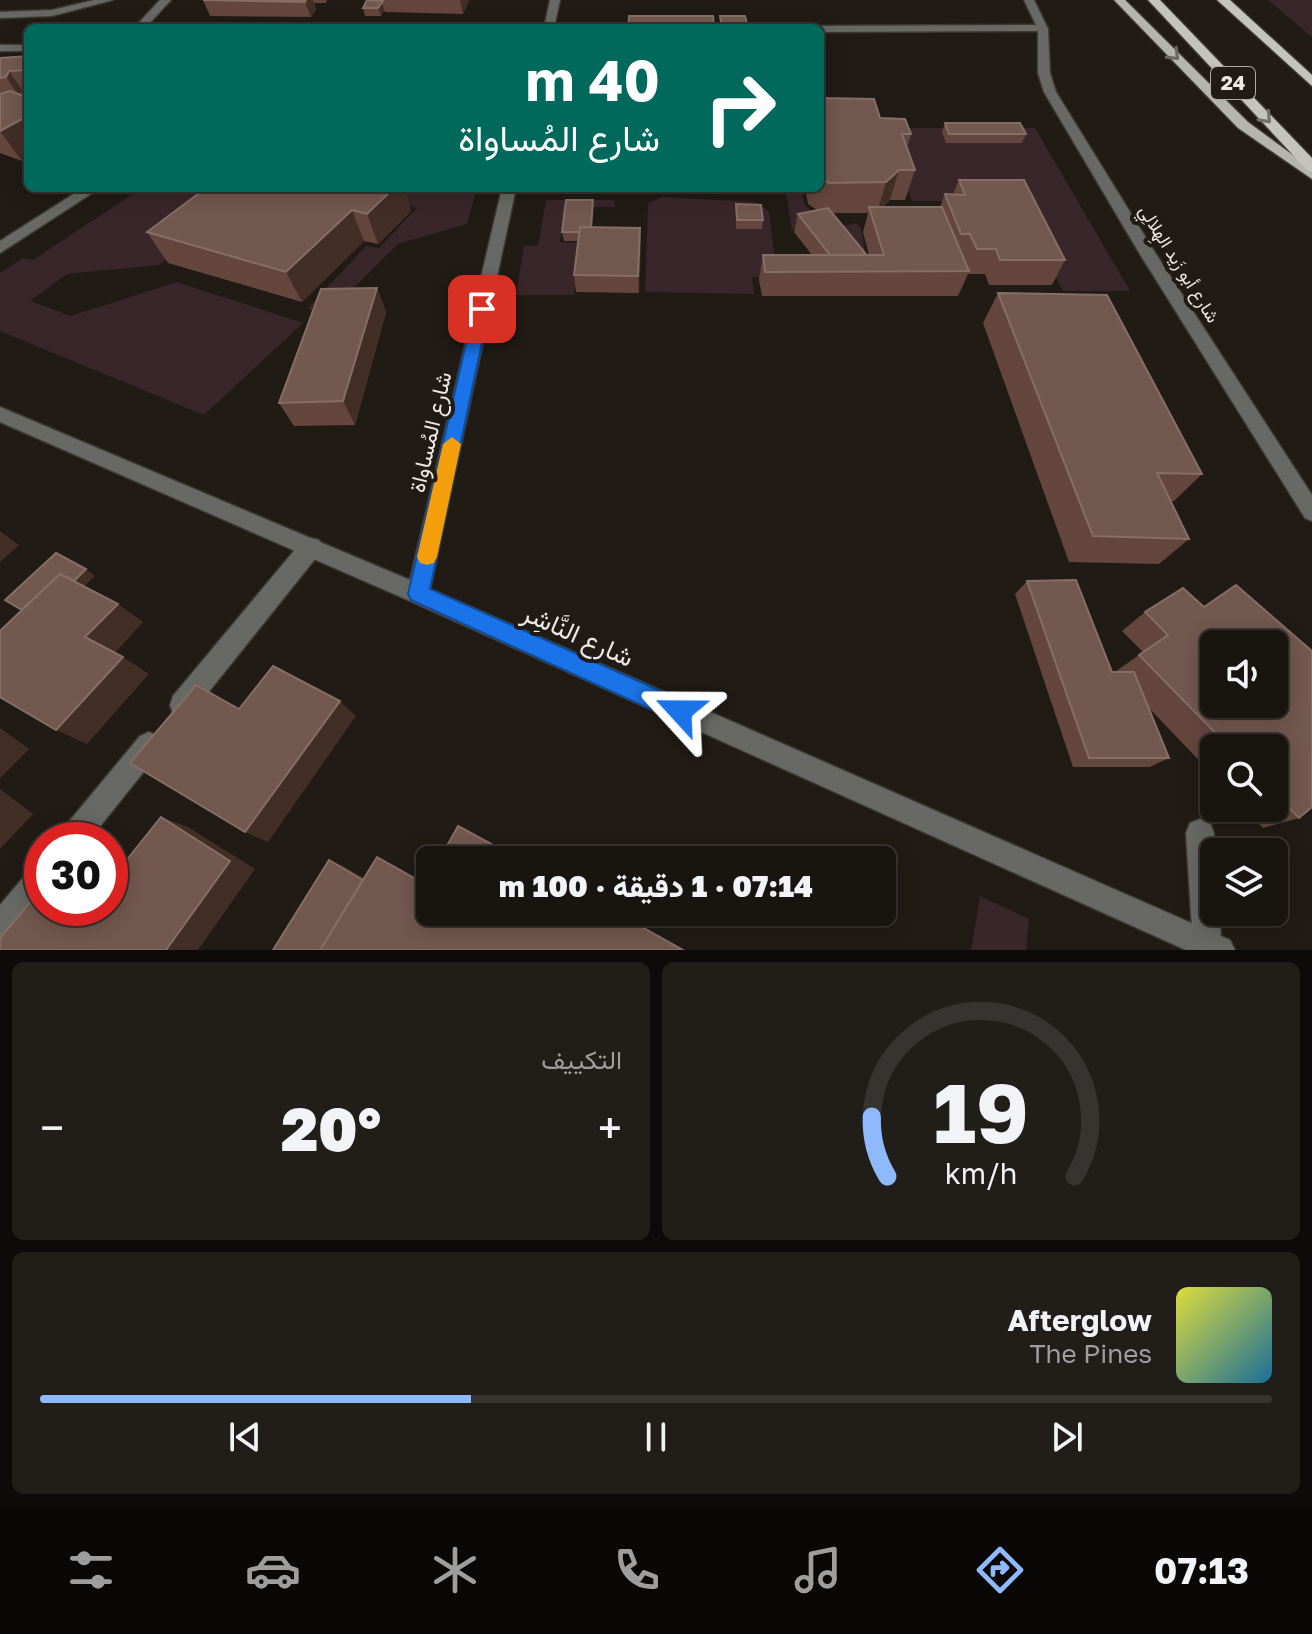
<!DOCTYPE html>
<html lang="ar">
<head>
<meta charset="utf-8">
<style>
  :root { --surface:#181410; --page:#211d19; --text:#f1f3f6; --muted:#9f9e9f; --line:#363330; --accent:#8eb9fc }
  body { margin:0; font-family:"Golos Text",Vazirmatn,sans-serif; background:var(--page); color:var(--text); direction:rtl; height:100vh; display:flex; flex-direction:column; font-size:30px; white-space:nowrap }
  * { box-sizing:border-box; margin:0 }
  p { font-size:26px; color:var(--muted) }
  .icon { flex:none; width:44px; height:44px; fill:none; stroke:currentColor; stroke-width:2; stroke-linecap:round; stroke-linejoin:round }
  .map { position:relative; height:950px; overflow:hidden; direction:ltr }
  .details { display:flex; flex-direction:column; gap:12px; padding:12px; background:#0d0b09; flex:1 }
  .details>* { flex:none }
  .guide { position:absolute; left:24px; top:24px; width:800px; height:168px; border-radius:12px; box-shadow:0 4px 20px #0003,0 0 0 2px var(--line); direction:rtl; background:#00695c; color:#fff; overflow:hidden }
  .tools { position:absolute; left:1200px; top:630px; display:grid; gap:16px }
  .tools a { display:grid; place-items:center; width:88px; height:88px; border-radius:12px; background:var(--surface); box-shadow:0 4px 20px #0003,0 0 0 2px var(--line); font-size:40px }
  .speed { position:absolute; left:24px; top:822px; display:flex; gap:16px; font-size:40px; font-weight:700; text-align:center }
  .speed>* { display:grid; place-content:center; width:104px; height:104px; border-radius:50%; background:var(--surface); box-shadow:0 4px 20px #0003,0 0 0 2px var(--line); line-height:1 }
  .speed .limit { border:12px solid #d22; background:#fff; color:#111 }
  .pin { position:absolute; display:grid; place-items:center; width:68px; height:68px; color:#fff; margin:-34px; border-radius:16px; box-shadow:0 4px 12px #0006 }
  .me { position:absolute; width:88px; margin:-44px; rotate:294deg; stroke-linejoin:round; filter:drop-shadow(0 0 6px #0008) }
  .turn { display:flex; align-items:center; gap:28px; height:168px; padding:0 32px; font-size:36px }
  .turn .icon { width:104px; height:104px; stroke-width:2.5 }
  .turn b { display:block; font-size:56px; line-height:68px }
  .big { font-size:60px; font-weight:800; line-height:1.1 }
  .details .tile { flex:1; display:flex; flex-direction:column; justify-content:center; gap:12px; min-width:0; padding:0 28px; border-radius:12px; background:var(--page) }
  .details .dial { align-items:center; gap:0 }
  .dial svg { height:208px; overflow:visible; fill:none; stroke:var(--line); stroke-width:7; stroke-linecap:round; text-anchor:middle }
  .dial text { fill:var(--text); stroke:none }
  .song { display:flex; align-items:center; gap:24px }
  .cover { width:96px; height:96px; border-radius:12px; background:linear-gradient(135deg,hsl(60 70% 55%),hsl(200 70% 35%)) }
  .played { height:8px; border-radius:4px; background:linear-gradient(90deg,var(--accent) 35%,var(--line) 35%) }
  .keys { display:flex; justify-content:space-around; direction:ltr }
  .heat { display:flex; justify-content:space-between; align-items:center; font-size:44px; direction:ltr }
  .details .tiles { flex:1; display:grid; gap:12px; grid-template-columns:1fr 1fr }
  .tile:last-child { grid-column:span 2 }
  .trip { position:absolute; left:416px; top:846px; width:480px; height:80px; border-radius:12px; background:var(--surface); box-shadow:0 4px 20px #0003,0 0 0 2px var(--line); font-weight:800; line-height:80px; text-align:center; direction:rtl }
  .menu { display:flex; height:128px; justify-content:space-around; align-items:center; background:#0a0806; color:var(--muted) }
  .menu .icon { width:56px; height:56px }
  .menu .active { color:var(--accent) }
  .menu b { font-size:36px; color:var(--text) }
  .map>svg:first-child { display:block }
  .green { fill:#39262b }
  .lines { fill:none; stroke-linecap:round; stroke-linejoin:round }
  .service-casing { stroke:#3d3832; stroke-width:3 }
  .minor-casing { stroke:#3d3832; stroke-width:3 }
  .primary-casing { stroke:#3d3832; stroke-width:3 }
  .trunk-casing { stroke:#3d3832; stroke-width:3 }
  .service { fill:#686864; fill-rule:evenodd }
  .minor { fill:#686864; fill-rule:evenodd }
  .primary { fill:#b5b5ad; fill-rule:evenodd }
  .trunk { fill:#c4c4bc; fill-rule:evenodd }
  .wall { fill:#64463e; fill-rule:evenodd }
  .shaded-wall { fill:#432e26 }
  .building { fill:#73584f; stroke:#866e67; stroke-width:2; fill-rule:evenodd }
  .oneway { stroke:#6a6861 }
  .oneway2 { stroke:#727068 }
  .route { fill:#1a73e8; stroke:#114b97; stroke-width:2 }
  .slow { fill:#f59e0b }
  .labels { text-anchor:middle; stroke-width:8; stroke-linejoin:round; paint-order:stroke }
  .far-street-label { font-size:18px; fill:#ece8e4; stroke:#201b15 }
  .shield { fill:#201b15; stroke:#afaaa6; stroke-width:2 }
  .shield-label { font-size:20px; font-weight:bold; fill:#ece8e4 }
  .street-label { font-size:22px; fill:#ece8e4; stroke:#201b15 }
  .near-street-label { font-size:26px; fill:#ece8e4; stroke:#201b15 }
</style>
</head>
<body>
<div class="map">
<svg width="1312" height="950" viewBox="0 0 1312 950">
  <rect width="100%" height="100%" fill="#201b15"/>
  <g class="green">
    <polygon points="1268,0 1312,0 1312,37"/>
    <polygon points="870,128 1035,128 1130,291 1063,291 1018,201 912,201 900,166"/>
    <polygon points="142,188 256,188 159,265 67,274 30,301 71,316 177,282 303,323 204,415 0,331 0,273 23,258 33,260"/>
    <polygon points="407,188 477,188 467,224 398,244 322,319 308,308 366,246 379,248 417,208 384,199"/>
    <polygon points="785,188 801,188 805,206 837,227 856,223 861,228 867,265 826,221 792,230"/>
    <polygon points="662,197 756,202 769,212 777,277 752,277 754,294 645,292 648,203"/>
    <polygon points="546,200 615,200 615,207 565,207 560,242 580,243 574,295 516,295 524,246 538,246"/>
    <polygon points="980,896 1029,919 1026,950 971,950"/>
  </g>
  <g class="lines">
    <defs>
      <g id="service">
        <polygon points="94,0 113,0 52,16 0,18 0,12 52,10"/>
        <polygon points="231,25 317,25 322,28 226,28"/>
        <polygon points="820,26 1043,25 1048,28 1043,31 820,32 820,28 815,28"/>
        <polygon points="311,538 319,540 322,547 319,554 191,714 182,717 173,714 170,705 173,696 303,540"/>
        <polygon points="149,732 158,736 162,745 158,754 89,840 58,840 62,830 140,736"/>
        <polygon points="1200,819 1210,823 1214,833 1214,912 1220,912 1221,950 1195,950 1193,945 1186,833 1190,823"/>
        <polygon points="42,863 42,899 10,938 0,943 0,905 32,867"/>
      </g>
      <g id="minor">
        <polygon points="160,0 171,0 145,28 134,28"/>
        <polygon points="550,0 560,0 554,28 544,28"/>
        <polygon points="1024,0 1034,0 1048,29 1050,73 1056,92 1154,251 1312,495 1312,521 1305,518 1138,251 1044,92 1038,73 1038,29"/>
        <rect x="0" y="45" width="28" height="6"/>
        <polygon points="83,188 100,188 0,253 0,241"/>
        <polygon points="502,188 516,188 430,589 1230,940 1235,950 1186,950 410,601 0,422 0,407 410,580"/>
      </g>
      <polygon id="primary" points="1114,0 1125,0 1248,122 1312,169 1312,179 1238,128"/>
      <g id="trunk">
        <polygon points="1148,0 1160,0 1312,158 1312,172 1307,170"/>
        <polygon points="1217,0 1230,0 1312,75 1312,86"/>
      </g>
    </defs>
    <use href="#service" class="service-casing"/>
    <use href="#minor" class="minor-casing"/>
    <use href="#primary" class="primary-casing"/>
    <use href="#trunk" class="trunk-casing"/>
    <use href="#service" class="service"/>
    <use href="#minor" class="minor"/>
    <use href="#primary" class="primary"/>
    <use href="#trunk" class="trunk"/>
  </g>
  <g class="wall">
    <polygon points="203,0 327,0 326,3 314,3 316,10 311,17 210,16"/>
    <polygon points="367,0 469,0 463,14 385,12 384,10 381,16 365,16 363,8"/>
    <polygon points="28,56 28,158 22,161 0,153 0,58"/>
    <path d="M820 98 880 118 911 134 907 148 915 170 905 200H890L883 207H940L945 194H953L959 180 1065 260 1052 285H989L985 274H968L958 296H762L759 280 763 255H812L794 232 798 214 817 210 808 204 805 188H820ZM833 213H868L863 232 869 255H866V254Z"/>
    <polygon points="945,123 1026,134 1022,143 946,143 942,132"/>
    <polygon points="205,188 404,188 411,211 378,244 364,241 302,302 168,263 147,232"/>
    <polygon points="593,200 592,228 640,228 639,293 576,292 574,275 579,241 564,241 562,232"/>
    <polygon points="736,204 763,220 762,229 736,229"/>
    <polygon points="377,288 386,312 355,425 294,426 279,403"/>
    <polygon points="998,293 1202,474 1174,501 1171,501 1189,539 1159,564 1069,562 983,323"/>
    <path d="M1076 580 1112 672H1115L1143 652 1122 631 1145 612 1183 588 1204 607 1236 585 1312 651V807L1299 818 1263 828 1244 808H1274V748H1214V776L1148 707 1169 758 1150 767H1073L1015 594 1027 581ZM1214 644H1274V704H1214Z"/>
  </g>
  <g class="shaded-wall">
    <polygon points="306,0 313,0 316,10 311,17 305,2"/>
    <polygon points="460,0 469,0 463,14"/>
    <polygon points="382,2 384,10 381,16 378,8"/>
    <polygon points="9,71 28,98 27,107 6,77"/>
    <polygon points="28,116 28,158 22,161 0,131"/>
    <polygon points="899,170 890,200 877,213 886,182"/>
    <polygon points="394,188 404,188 411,211 378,244 367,214"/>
    <polygon points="352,210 364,241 302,302 286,272"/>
    <polygon points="640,228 641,246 639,293 638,276"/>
    <polygon points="377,288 386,312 355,425 343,401"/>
    <polygon points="0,531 19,545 0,562"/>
    <polygon points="86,569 95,576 46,624 35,618"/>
    <polygon points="118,604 143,622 113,655 85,637"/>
    <polygon points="123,657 149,674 87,744 56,730"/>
    <polygon points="340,701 356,716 268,842 245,832"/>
    <polygon points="0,728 29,749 0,778"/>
    <polygon points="0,789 33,814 0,849"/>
    <polygon points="161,817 188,827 255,869 198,950 166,950"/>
    <polygon points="110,855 148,879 117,872 110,868"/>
    <polygon points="377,857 397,867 430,887"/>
    <polygon points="329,860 343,866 384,890 348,950"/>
  </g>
  <g class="building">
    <polygon points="203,0 306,0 305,2"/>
    <polygon points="367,0 383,1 378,8 363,8"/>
    <polygon points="629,16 713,16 714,28 628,28"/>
    <polygon points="720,16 745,16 748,28 722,28"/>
    <polygon points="28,56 28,70 9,71 6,77 0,78 0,58"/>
    <polygon points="10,91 27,97 28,96 28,116 0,131 0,94"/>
    <polygon points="820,98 874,99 880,118 905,119 911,134 902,134 915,170 899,170 886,182 829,183 820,178"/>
    <polygon points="945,123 1020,123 1026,134 949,134"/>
    <polygon points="959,180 1024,180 1065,260 1000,260 996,249 977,249 970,234 961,234 945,194 965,195"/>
    <polygon points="206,188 394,188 367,214 352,210 286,272 147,232"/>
    <polygon points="566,200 593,200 591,228 580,227 580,232 562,232"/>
    <polygon points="736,204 761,205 763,220 737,220"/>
    <polygon points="869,207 942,207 969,271 765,272 763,255 884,255"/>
    <polygon points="828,208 866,254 860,255 830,255 798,214"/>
    <polygon points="580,227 640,228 638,276 574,275"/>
    <polygon points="377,288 343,401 279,403 321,289"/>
    <polygon points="998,293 1107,295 1202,474 1157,473 1189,539 1093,536"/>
    <polygon points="56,553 86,569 74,581 60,574 22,610 5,600"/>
    <polygon points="60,574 118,604 85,637 123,657 56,730 0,697 0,631"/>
    <polygon points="1076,580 1112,672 1134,672 1169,758 1089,758 1027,581"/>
    <path d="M1236 585 1312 651V807L1299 818 1274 792V748H1230L1139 655 1168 635 1145 612 1183 588 1204 607ZM1214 644H1274V704H1214Z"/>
    <polygon points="273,666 340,701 245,832 130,763 196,685 239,709"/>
    <polygon points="161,817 230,861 166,950 0,950 0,938 42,888 42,908 110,908 110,868 117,872"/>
    <polygon points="458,826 521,860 439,860"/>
    <polygon points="589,850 608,860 584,860"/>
    <polygon points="377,857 425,884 430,876 430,912 615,912 683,950 320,950"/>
    <polygon points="329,860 363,880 320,950 273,950"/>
    <polygon points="631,912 653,912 649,922"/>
  </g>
  <defs><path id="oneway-chevron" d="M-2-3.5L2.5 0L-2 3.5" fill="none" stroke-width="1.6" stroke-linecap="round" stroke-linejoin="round" transform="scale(2)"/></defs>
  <use class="oneway" href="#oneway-chevron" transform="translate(1174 55) rotate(45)"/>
  <use class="oneway2" href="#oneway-chevron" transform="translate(1266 118) rotate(47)"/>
  <polygon class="route" points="482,304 489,309 430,589 688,703 691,711 688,719 680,723 672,719 411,600 408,594 474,309"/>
  <polygon class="slow" points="452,437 461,444 437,557 434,563 427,565 420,563 417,557 443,444"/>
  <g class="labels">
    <g class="far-street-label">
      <text transform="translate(1179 264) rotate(58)" y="6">شارع أبو زَيد الهِلالِي</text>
    </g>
    <rect class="shield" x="1211" y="67" width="44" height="32" rx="6"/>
    <g class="shield-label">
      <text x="1233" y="90">24</text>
    </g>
    <g class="street-label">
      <text transform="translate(430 432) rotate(-77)" y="8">شارع المُساواة</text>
    </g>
    <g class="near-street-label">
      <text transform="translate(578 635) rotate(24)" y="9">شارع النَّاشِر</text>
    </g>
  </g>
</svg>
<div class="tools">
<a><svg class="icon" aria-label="sound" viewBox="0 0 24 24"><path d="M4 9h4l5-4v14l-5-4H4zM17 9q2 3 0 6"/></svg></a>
<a><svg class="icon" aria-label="search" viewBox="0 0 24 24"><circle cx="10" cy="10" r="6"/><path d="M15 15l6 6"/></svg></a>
<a><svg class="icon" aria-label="layers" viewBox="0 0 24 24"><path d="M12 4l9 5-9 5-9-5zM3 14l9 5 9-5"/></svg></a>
</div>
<div class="speed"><div class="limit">30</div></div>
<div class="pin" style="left:482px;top:309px;background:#d93025"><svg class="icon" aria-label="arrive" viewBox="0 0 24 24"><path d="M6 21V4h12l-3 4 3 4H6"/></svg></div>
<svg class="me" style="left:680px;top:711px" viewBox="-20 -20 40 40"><path d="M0-17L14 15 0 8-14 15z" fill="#1a73e8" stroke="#fff" stroke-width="4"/></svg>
<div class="trip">07:14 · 1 دقيقة · 100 m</div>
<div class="guide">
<div class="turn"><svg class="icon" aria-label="right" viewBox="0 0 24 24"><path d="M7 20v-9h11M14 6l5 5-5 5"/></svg><div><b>40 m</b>شارع المُساواة</div></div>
</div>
</div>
<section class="details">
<div class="tiles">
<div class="tile dial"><svg viewBox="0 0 100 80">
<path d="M14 69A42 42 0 1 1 86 69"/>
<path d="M14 69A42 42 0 0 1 8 46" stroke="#8eb9fc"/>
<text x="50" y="56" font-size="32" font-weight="700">19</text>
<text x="50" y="72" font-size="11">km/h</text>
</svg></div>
<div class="tile"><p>التكييف</p>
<div class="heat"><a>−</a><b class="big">20°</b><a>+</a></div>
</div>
<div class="tile">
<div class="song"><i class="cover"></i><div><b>Afterglow</b><p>The Pines</p></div></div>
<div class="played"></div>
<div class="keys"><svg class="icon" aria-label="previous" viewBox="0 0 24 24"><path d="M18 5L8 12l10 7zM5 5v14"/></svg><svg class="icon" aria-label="pause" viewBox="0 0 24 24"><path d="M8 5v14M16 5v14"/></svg><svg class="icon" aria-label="next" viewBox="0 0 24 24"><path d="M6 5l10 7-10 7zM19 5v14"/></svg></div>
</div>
</div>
</section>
<nav class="menu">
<b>07:13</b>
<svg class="icon active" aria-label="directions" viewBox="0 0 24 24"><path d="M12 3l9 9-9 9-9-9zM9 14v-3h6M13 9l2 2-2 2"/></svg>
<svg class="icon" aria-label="music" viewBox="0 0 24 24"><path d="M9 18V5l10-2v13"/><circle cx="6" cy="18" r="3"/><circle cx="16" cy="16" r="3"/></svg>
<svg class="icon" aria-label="phone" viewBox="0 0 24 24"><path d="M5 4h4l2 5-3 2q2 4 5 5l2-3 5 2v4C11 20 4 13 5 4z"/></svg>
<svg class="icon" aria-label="climate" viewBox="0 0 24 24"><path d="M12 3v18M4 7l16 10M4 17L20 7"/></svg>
<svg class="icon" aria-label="car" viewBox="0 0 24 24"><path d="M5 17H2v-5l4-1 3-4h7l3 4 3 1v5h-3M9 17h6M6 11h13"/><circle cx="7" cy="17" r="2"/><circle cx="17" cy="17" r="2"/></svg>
<svg class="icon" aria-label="filters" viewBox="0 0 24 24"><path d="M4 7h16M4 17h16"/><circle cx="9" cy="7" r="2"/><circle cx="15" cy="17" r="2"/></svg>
</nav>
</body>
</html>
